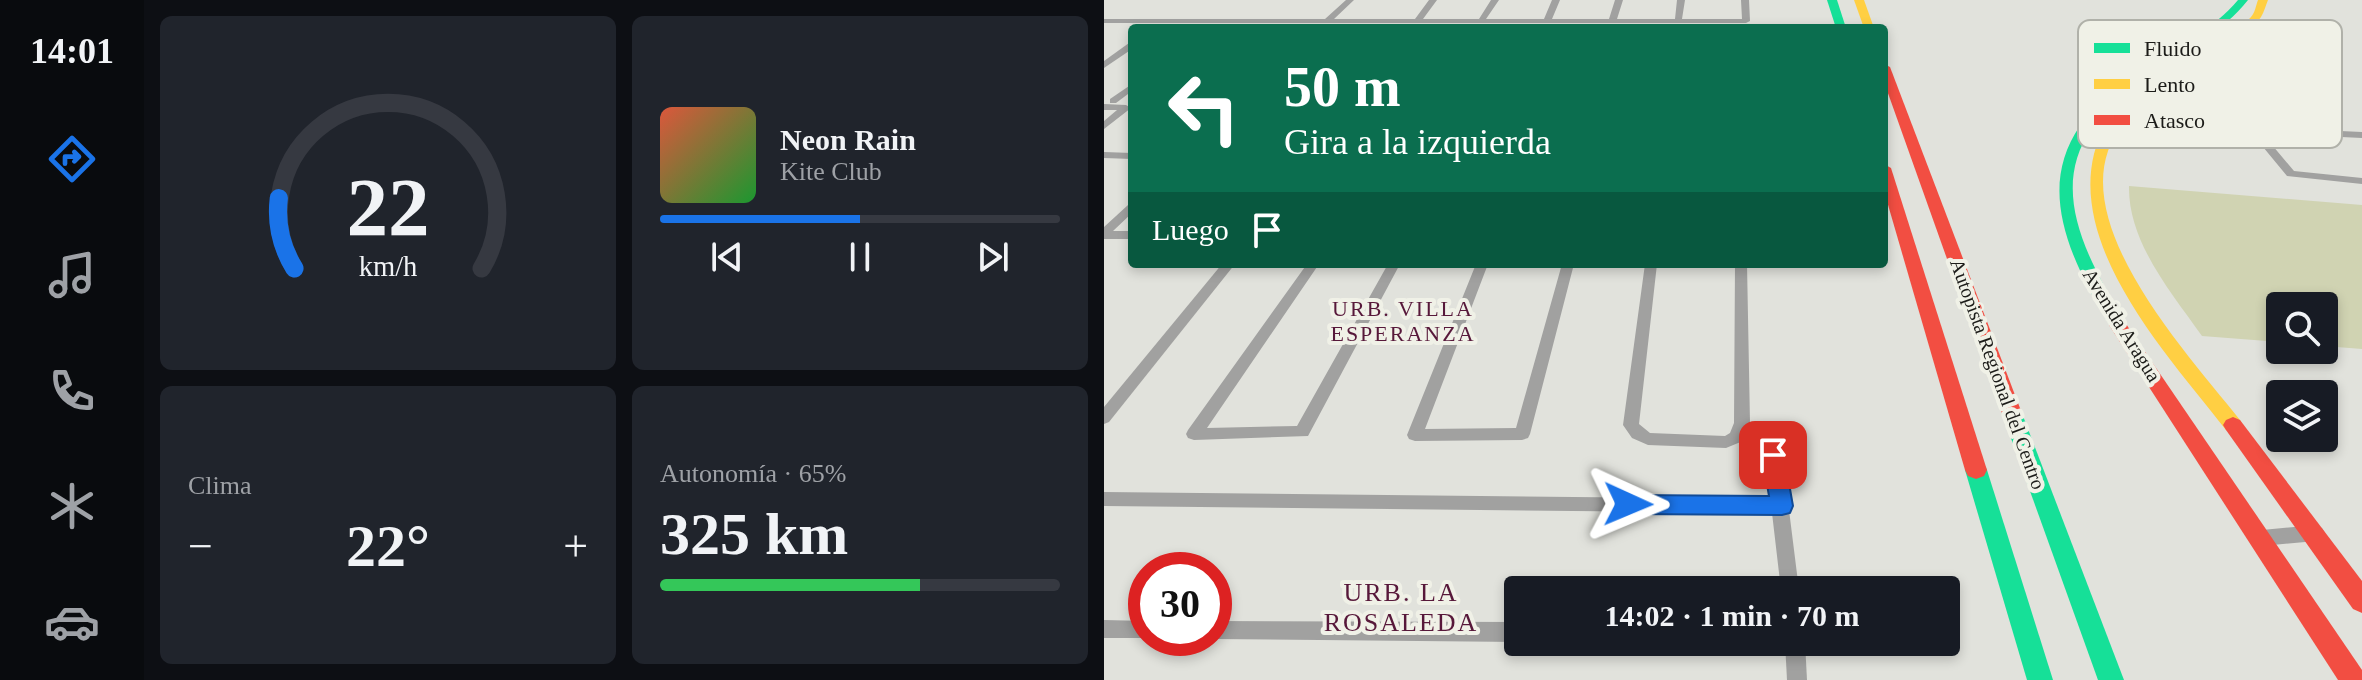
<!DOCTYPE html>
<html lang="es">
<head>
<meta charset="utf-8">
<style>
  :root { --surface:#171b24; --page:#20242c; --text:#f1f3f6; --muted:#9ea1a6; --line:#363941; --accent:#1a73e8 }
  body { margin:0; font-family:"Times New Roman",serif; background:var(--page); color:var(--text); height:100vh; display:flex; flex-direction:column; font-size:30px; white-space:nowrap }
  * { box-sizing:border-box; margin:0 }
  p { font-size:26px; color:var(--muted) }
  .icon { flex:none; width:44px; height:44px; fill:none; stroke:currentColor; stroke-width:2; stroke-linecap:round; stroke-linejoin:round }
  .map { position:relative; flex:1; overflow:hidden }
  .panel { display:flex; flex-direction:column; gap:16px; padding:16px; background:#0d0f14; width:960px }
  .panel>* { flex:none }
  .hud { position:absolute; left:24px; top:24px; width:760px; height:244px; border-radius:8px; box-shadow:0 4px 12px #0003; background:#0b6e4f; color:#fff; overflow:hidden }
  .fabs { position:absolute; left:1162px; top:292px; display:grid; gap:16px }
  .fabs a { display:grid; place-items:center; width:72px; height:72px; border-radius:8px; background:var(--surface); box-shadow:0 4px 12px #0003; font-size:40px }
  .speed { position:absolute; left:24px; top:552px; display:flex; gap:16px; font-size:40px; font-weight:700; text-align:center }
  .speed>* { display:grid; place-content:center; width:104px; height:104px; border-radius:50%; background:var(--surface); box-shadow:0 4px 12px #0003; line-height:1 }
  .speed .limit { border:12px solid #d22; background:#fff; color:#111 }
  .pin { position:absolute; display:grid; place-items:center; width:68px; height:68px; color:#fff; margin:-34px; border-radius:16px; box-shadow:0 4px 12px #0006 }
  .me { position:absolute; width:88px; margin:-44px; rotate:91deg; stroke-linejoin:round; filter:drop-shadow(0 0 6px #0008) }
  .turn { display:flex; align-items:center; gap:28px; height:168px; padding:0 24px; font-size:36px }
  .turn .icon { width:104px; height:104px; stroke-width:2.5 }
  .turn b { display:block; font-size:56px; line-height:68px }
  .then { display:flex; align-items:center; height:76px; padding:0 24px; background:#0003; gap:16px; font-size:30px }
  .big { font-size:60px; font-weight:700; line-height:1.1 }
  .panel .widget { flex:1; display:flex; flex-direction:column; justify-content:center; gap:12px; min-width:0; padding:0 28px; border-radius:12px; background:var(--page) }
  .panel .dial { align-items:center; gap:0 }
  .dial svg { height:208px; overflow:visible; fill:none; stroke:var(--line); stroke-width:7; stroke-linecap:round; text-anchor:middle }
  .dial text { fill:var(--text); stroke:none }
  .song { display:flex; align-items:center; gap:24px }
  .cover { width:96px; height:96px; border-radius:12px; background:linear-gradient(135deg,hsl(10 70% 55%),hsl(130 70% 35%)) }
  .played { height:8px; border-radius:4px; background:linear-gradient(90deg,var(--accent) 50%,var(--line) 50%) }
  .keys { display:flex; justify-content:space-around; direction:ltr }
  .heat { display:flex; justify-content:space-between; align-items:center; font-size:44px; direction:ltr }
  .charge { height:12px; border-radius:6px; background:linear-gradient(90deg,#34c759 65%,var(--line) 0) }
  .panel .tiles { flex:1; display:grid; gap:16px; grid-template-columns:repeat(2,1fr) }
  .trip { position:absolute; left:400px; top:576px; width:456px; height:80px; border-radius:8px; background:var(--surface); box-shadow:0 4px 12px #0003; font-weight:700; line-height:80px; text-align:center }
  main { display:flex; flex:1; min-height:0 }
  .tabs { display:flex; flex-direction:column; width:144px; justify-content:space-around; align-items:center; background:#090b0e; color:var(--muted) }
  .tabs .icon { width:56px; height:56px }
  .tabs .on { color:var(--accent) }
  .tabs b { font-size:36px; color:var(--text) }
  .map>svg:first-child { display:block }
  .green { fill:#d0d3b2 }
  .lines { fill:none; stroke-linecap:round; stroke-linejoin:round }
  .street { fill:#a1a1a0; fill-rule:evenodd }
  .fast { fill:#16e098; fill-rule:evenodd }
  .slow { fill:#ffcf43; fill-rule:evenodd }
  .jam { fill:#f24e42; fill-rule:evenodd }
  .route { fill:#1a73e8; stroke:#114b97; stroke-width:2 }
  .labels { text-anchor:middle; stroke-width:8; stroke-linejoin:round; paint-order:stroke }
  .street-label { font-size:20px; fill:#1c1c19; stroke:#f0f1e7 }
  .neighbourhood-label { font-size:22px; letter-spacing:2px; fill:#57183a; stroke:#f0f1e7 }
  .near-neighbourhood-label { font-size:26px; letter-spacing:2px; fill:#57183a; stroke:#f0f1e7 }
  .key { fill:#f0f1e7; stroke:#b0b1a9; stroke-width:2 }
  .key-label { font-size:22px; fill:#1c1c19 }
</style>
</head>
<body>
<main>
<nav class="tabs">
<b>14:01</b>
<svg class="icon on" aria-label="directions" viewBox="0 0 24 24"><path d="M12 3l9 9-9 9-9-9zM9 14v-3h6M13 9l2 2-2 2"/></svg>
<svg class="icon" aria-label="music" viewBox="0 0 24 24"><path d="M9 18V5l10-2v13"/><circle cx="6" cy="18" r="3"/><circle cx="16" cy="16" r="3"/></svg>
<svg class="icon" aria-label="phone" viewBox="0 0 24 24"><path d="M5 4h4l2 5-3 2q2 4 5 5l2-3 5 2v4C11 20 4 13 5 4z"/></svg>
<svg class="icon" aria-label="climate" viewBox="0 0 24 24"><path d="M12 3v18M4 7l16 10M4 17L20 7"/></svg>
<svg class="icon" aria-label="car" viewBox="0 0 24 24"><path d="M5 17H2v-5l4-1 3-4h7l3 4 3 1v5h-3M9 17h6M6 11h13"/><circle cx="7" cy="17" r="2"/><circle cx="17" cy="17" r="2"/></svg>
</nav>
<section class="panel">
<div class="tiles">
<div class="widget dial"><svg viewBox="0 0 100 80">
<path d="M14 69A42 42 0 1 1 86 69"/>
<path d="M14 69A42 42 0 0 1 8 42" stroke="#1a73e8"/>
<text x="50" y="56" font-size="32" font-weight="700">22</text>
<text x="50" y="72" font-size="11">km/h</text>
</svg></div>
<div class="widget">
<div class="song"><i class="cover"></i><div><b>Neon Rain</b><p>Kite Club</p></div></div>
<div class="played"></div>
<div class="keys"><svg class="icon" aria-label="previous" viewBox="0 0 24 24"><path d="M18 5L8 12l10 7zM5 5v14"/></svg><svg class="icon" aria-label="pause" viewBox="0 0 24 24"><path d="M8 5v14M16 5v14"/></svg><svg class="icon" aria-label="next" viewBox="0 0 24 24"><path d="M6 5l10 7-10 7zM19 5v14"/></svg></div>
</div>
<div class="widget"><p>Clima</p>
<div class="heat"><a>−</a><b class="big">22°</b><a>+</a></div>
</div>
<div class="widget"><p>Autonomía · 65%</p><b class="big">325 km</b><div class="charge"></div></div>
</div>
</section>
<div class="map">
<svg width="1258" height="680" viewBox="0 0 1258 680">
  <rect width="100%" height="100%" fill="#e1e2dc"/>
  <path class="green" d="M1025 186 1258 205V349L1220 346V306H1176V342L1098 336C1067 292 1024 242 1025 186Z"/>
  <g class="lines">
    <g class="street">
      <polygon points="242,0 250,0 230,19 311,19 325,0 333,0 319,19 375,19 387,0 395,0 382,19 440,19 448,0 456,0 448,19 505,19 511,0 519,0 513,19 571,19 573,0 581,0 578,19 638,19 637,0 645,0 646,21 642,23 0,23 0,19 221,19"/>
      <polygon points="25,43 28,43 28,49 0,68 0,61"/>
      <polygon points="28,84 28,91 12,103 6,103 6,99"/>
      <polygon points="0,104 22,105 27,108 0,129 0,121 13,110 0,110"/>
      <polygon points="1150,127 1258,132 1258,138 1158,133 1190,171 1258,178 1258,184 1183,176 1145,130"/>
      <polygon points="0,152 28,153 28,159 0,158"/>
      <polygon points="28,204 28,213 9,231 28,231 28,239 0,239 0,227 24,205"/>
      <polygon points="118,264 131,264 5,422 0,424 0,407"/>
      <polygon points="203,264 215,264 103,428 193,426 284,264 296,264 204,436 90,440 84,438 82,434 84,430"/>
      <polygon points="372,264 384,264 321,429 412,428 458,264 470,264 426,434 424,438 418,440 311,441 305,439 303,435"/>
      <polygon points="541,264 553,264 535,424 546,433 621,436 626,433 630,423 631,264 643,264 646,423 639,441 622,448 544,445 528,438 519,425"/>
      <polygon points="669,449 675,450 677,455 683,501 687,506 685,510 695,590 677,590 668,513 0,506 0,492 666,499 661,455 663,450"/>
      <polygon points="1212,525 1218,528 1221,533 1218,538 1212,541 1158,546 1152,544 1149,538 1152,532 1158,530"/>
      <polygon points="0,620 42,621 42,638 46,638 0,638"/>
      <polygon points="110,621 414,622 414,642 110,639 106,638 110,638"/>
      <polygon points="681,642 701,642 703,680 683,680"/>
    </g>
    <g class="fast">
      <polygon points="723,0 733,0 742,28 732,28"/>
      <path d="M1134 0H1144C1119 32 1084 48 1051 70 934 147 958 220 1023 325L1014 331 1008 329C941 220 923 141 1045 64 1076 44 1110 29 1134 0Z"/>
      <polygon points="909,408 916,411 919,416 1020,680 994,680 899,416 902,411"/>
      <polygon points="872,461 880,464 883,470 949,680 923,680 861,470 864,464"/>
    </g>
    <g class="slow">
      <polygon points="750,0 760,0 770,28 760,28"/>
      <path d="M1154 0H1164C1162 5 1160 12 1157 17 1148 32 1090 63 1072 75 1045 94 1016 118 1004 151 974 237 1087 358 1136 420L1139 425 1136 430 1129 433 1122 430C1067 359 966 252 990 154 998 122 1034 91 1060 73 1081 59 1134 33 1147 17 1151 13 1152 5 1154 0Z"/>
    </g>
    <g class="jam">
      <polygon points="780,64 786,67 919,416 916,421 902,421 899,416 780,82"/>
      <polygon points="780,164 787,168 883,470 880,476 872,479 864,476 861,470 780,191"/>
      <polygon points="1014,319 1020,321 1258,670 1258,680 1234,680 1005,325"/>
      <polygon points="1129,417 1136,420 1258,581 1258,613 1249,609 1122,430 1119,425 1122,420"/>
    </g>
  </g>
  <polygon class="route" points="669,447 676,449 680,455 689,506 686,513 678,515 524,514 516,511 512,504 516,498 524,495 665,496 658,455 662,449"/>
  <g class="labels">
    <g class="street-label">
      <text transform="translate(1018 325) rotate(58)" y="7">Avenida Aragua</text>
      <text transform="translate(894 374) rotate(70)" y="7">Autopista Regional del Centro</text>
    </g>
    <g class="neighbourhood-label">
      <text x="299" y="316">URB. VILLA<tspan x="299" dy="25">ESPERANZA</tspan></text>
    </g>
    <g class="near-neighbourhood-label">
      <text x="297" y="601">URB. LA<tspan x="297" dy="30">ROSALEDA</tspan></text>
    </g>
  </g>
  <rect x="974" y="20" width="264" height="128" rx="12" class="key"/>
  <rect x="990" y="43" width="36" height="10" fill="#16e098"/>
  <rect x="990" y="79" width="36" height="10" fill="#ffcf43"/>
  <rect x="990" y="115" width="36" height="10" fill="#f24e42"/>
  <g class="key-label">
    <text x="1040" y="56">Fluido</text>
    <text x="1040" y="92">Lento</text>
    <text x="1040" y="128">Atasco</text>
  </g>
</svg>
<div class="fabs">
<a><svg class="icon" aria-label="search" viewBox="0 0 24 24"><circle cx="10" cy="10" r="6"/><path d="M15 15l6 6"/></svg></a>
<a><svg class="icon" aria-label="layers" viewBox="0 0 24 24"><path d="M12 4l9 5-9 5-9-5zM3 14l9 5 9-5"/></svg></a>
</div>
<div class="speed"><div class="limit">30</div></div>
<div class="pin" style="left:669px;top:455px;background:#d93025"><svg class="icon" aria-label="arrive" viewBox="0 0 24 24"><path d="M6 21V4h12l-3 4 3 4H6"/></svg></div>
<svg class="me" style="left:524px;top:504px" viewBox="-20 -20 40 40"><path d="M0-17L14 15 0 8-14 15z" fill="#1a73e8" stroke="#fff" stroke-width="4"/></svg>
<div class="trip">14:02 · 1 min · 70 m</div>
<div class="hud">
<div class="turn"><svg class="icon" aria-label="left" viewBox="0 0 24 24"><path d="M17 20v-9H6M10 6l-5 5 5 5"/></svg><div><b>50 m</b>Gira a la izquierda</div></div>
<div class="then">Luego<svg class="icon" aria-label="arrive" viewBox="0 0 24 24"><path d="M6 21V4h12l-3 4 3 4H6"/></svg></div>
</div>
</div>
</main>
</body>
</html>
